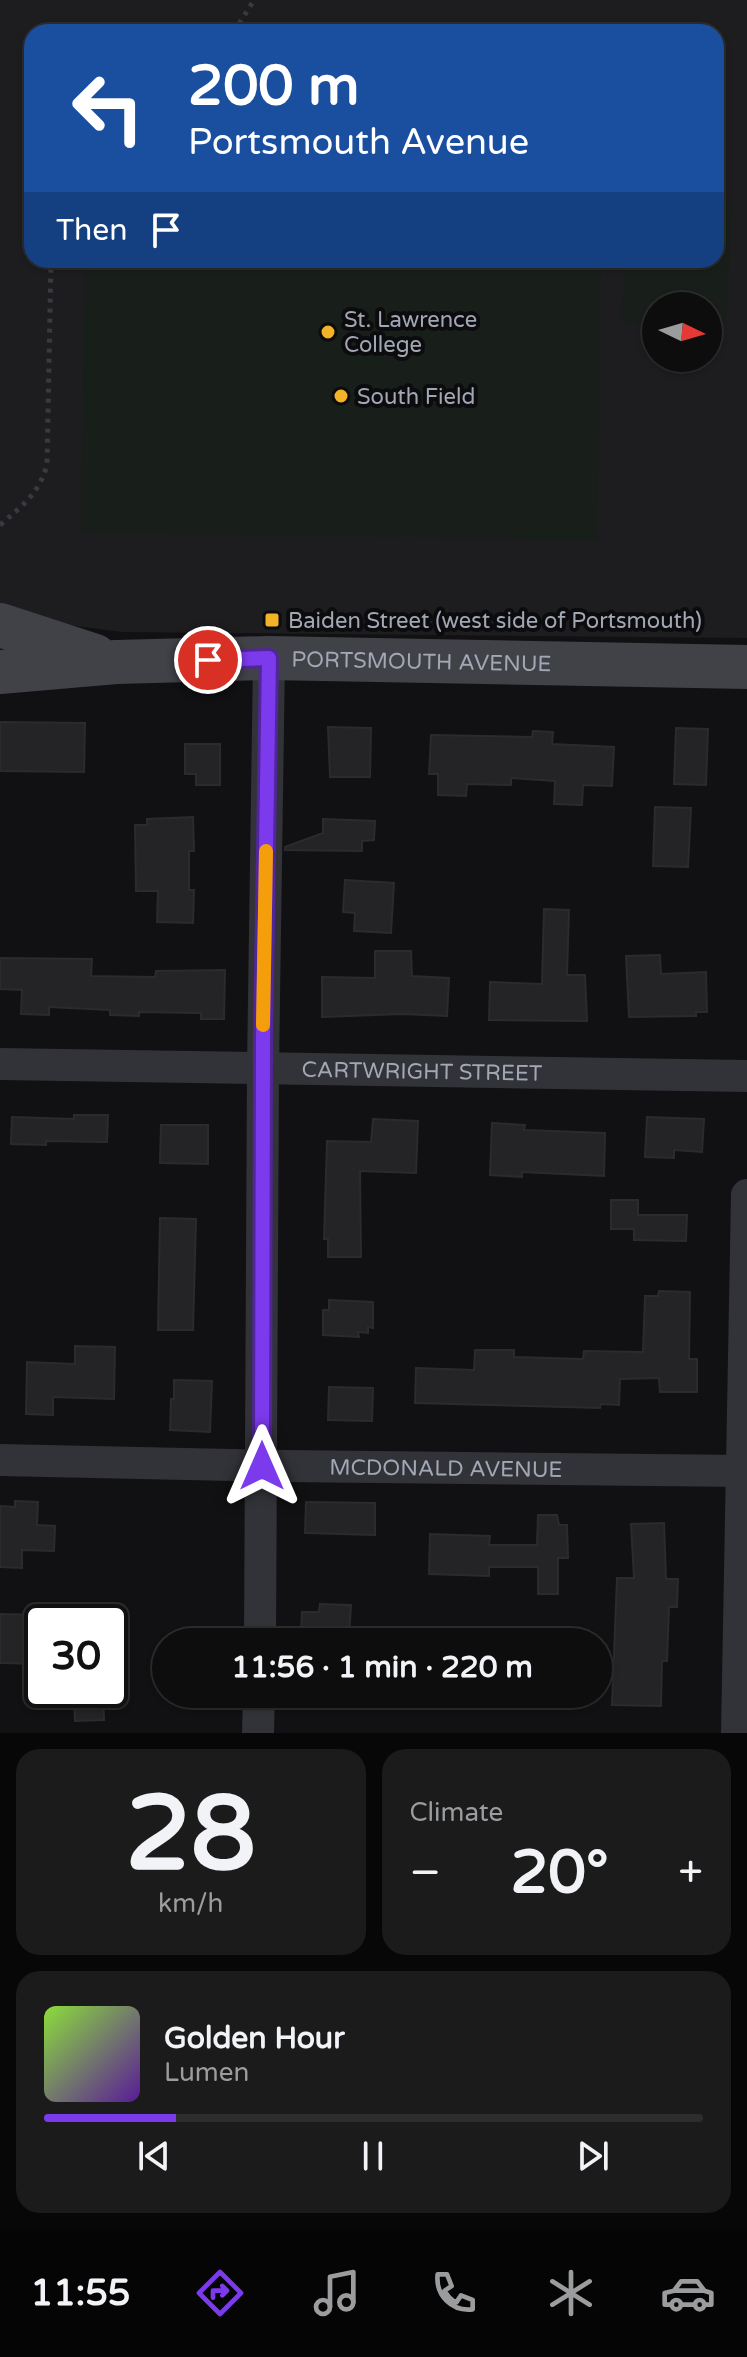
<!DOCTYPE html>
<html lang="en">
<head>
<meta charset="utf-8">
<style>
  :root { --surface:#0d0d0e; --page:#1b1b1c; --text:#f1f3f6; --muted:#9a9c9e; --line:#2d2d2e; --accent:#7c3aed }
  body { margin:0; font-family:"Varela Round",sans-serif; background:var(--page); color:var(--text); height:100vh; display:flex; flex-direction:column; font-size:30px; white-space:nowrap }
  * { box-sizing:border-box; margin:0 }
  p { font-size:26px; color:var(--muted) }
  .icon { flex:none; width:44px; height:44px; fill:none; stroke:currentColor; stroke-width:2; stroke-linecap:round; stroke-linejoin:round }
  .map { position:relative; height:1733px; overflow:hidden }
  .drawer { display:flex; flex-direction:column; gap:16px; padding:16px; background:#070708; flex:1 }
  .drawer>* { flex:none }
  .top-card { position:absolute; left:24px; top:24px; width:700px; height:244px; border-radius:24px; box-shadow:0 2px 6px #0004,0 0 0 2px var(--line); background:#1a4fa0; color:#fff; overflow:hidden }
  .needle { width:52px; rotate:95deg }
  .tools { position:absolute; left:642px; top:292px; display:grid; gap:16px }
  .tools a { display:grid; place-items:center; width:80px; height:80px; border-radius:50%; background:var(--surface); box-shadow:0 2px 6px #0004,0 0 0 2px var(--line); font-size:40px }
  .speed { position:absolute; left:24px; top:1604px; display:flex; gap:16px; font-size:40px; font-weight:700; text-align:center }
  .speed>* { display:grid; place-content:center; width:104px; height:104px; border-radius:50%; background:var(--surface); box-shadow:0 2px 6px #0004,0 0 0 2px var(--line); line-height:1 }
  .speed .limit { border:4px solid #111; border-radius:12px; background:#fff; color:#111 }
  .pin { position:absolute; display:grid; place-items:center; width:68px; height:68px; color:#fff; margin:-34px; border:4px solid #fff; border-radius:50%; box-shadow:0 2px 8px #0007 }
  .me { position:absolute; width:88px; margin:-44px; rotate:0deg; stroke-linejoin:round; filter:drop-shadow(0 0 6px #0008) }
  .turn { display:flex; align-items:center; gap:28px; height:168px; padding:0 32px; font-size:36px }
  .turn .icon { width:104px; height:104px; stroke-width:2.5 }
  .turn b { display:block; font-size:56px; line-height:68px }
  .then { display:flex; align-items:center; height:76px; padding:0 32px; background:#0003; gap:16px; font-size:30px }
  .big { font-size:60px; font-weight:700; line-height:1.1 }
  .drawer .widget { flex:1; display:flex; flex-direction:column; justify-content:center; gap:12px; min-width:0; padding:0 28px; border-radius:24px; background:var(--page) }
  .drawer .dial { align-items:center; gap:0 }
  .dial b { font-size:104px; line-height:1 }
  .song { display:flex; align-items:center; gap:24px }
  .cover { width:96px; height:96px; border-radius:12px; background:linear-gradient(135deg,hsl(90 70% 55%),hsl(270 70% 35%)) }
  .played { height:8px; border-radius:4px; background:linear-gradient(90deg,var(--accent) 20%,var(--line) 20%) }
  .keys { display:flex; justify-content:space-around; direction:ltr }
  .heat { display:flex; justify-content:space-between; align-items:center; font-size:44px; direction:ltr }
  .drawer .tiles { flex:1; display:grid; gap:16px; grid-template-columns:1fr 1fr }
  .widget:last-child { grid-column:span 2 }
  .trip { position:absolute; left:152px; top:1628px; width:460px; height:80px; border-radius:40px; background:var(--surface); box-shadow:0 2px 6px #0004,0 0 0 2px var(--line); font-weight:700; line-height:80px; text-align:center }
  .tabs { display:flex; height:128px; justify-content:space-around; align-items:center; background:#050506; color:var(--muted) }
  .tabs .icon { width:56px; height:56px }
  .tabs .on { color:var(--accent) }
  .tabs b { font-size:36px; color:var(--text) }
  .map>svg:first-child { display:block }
  .built { fill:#1d1d20; fill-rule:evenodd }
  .green { fill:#181e19 }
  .building { fill:#242427; stroke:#2b2b2f; stroke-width:2 }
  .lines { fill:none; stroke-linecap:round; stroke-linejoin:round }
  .path { stroke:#383a3f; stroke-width:5; stroke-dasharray:4 6; stroke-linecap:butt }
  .minor { stroke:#323338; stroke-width:32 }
  .secondary { stroke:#404248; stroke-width:44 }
  .route-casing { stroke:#51269a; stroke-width:20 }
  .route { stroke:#7c3aed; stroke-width:14 }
  .slow { stroke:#f59e0b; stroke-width:14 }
  .poi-dot { fill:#f3b329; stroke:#0c0c0e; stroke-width:3 }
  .labels { text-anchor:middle; stroke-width:8; stroke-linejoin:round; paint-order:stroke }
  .poi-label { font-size:22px; fill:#a2a7b4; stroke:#0c0c0e; text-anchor:start }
  .street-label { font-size:22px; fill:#a2a7b4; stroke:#0c0c0e }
</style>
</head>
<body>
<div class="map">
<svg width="747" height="1733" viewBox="0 0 747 1733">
  <rect width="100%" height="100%" fill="#111113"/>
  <path class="built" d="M0 0H747V638L122 632 29 620 0 610ZM32 32H716V260H32ZM656 306H708V358H656Z"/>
  <g class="green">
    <polygon points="716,200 732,200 726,326 708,326 708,306 656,306 656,324 621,322 625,260 716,260"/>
    <polygon points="85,260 601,260 597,540 81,532"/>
  </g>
  <g class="building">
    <polygon points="0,722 85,723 84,772 0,771"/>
    <polygon points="328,727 371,728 370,777 330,777"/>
    <polygon points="676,728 708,729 706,785 674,784"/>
    <polygon points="533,731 553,732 552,744 614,747 612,786 583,785 582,805 554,804 555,781 511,778 511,785 467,784 466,796 438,795 438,774 429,774 431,735 532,737"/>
    <polygon points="185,744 220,744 220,785 196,785 196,774 185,774"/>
    <polygon points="655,807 691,808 688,867 653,866"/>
    <polygon points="193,817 194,851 189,851 189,890 194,890 193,923 157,922 158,891 136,891 135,825 147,825 147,819"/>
    <polygon points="323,819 375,821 374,840 362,841 362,851 285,850 285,847 323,833"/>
    <polygon points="345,880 394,883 391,933 354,931 355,913 343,912"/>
    <polygon points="544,909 569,910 567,975 585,975 587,1021 489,1020 490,982 542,984"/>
    <polygon points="375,951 411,951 412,976 449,978 447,1016 402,1014 322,1017 322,977 375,978"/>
    <polygon points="660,955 661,974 706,972 707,1012 696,1012 696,1016 629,1017 626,956"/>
    <polygon points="0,958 92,959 91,976 155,977 156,971 225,970 224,1019 201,1019 201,1013 139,1012 139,1016 110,1015 110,1010 49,1007 49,1015 21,1014 22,990 0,989"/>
    <polygon points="74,1115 108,1115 107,1142 46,1141 46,1145 11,1144 12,1117 74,1119"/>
    <polygon points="647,1117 704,1119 702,1152 674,1150 674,1158 645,1157"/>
    <polygon points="373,1119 418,1121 416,1173 360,1171 361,1257 328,1257 328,1239 324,1239 327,1141 371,1142"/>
    <polygon points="492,1123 525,1125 524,1130 605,1133 604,1176 522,1172 522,1177 490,1175"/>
    <polygon points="161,1125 208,1125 208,1164 160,1163"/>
    <polygon points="611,1200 638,1200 638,1215 687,1215 686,1241 634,1240 634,1229 611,1229"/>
    <polygon points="160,1218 196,1219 193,1330 158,1330"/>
    <polygon points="659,1291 690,1292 689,1359 697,1359 697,1392 660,1392 659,1378 620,1379 619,1405 601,1404 600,1408 415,1403 416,1368 474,1370 475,1350 514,1350 514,1357 583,1359 584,1351 643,1352 645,1296 658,1296"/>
    <polygon points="329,1300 373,1302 373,1328 368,1327 368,1333 358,1332 359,1337 323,1335 323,1310 329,1310"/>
    <polygon points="75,1346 115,1347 114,1399 53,1397 53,1415 26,1414 27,1362 75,1364"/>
    <polygon points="174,1380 212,1381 210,1432 170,1430 171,1399 174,1399"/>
    <polygon points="329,1387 373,1388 372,1421 328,1420"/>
    <polygon points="15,1501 38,1502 37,1525 55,1526 54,1551 22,1550 22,1568 0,1567 0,1506 15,1507"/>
    <polygon points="306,1502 375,1503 375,1535 305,1533"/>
    <polygon points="538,1515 557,1515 559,1525 567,1525 568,1558 558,1558 558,1594 538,1594 538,1567 489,1567 489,1576 429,1574 430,1534 490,1536 489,1545 537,1545"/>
    <polygon points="664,1523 666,1579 678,1579 677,1607 669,1607 667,1661 662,1661 661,1706 612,1705 617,1578 634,1578 631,1524"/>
    <polygon points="320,1604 351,1605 349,1637 301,1635 302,1612 319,1612"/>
    <polygon points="0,1614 42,1615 42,1664 0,1663"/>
    <polygon points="74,1690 103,1690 104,1720 75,1721"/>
  </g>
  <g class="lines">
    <g class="path">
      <polyline points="234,32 254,0"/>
      <polyline points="716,127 725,120"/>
      <path d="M0 525C23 505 38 495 47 465L51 260"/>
    </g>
    <g class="minor">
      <path id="s1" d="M0 1064 747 1076"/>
      <path id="s2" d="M0 1460 285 1466 747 1471"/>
      <polyline points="260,1642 263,1068 269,658"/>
      <polyline points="258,1733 259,1694"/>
      <polyline points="737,1733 747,1195"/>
    </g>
    <g class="secondary">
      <polyline points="0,625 95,656"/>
      <path id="s3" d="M0 672 116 662 269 658 747 667"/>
    </g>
  </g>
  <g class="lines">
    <defs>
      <polyline id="route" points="208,660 269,658 263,1040 262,1466"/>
    </defs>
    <use href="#route" class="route-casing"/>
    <use href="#route" class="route"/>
    <polyline class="slow" points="263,1025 266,851"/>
  </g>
  <g class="poi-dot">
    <circle cx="328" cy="332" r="8"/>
    <circle cx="341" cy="396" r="8"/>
    <rect x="264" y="612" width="16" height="16" rx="4"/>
  </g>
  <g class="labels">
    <g class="poi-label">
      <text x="344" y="327">St. Lawrence<tspan x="344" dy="25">College</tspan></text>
      <text x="357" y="404">South Field</text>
      <text x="288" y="628">Baiden Street (west side of Portsmouth)</text>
    </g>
    <g class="street-label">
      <text dy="8" stroke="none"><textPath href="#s3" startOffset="422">PORTSMOUTH AVENUE</textPath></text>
      <text dy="8" stroke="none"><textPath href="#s1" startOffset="422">CARTWRIGHT STREET</textPath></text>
      <text dy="8" stroke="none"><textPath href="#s2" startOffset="446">MCDONALD AVENUE</textPath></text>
    </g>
  </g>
</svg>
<div class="tools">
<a><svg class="needle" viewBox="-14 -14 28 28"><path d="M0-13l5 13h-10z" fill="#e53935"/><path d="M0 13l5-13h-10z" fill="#9a9c9e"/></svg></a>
</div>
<div class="speed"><div class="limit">30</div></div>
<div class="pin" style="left:208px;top:660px;background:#d93025"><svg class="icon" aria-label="arrive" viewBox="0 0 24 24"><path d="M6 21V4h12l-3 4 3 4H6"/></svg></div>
<svg class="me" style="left:262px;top:1466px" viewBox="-20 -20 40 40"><path d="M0-17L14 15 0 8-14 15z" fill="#7c3aed" stroke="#fff" stroke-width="4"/></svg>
<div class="trip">11:56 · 1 min · 220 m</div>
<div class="top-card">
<div class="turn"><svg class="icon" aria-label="left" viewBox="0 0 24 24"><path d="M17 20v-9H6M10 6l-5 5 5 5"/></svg><div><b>200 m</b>Portsmouth Avenue</div></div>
<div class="then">Then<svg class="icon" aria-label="arrive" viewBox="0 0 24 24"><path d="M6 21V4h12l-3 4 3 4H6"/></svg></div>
</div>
</div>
<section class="drawer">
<div class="tiles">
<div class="widget dial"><b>28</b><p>km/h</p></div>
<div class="widget"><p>Climate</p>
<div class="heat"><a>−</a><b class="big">20°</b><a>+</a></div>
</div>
<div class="widget">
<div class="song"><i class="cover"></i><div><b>Golden Hour</b><p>Lumen</p></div></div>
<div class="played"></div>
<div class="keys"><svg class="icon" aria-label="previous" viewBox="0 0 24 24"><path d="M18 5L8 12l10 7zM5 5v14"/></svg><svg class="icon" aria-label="pause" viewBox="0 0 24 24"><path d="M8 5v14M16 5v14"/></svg><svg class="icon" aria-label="next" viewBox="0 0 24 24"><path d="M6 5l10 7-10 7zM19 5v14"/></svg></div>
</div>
</div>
</section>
<nav class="tabs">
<b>11:55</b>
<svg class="icon on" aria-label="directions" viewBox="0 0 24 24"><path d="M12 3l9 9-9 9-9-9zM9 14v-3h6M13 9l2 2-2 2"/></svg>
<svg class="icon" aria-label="music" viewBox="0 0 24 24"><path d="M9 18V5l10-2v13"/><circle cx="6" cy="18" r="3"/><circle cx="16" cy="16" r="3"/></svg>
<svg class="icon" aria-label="phone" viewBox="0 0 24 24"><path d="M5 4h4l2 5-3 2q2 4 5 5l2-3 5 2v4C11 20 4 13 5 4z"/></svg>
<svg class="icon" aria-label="climate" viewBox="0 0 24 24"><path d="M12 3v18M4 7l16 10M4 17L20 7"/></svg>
<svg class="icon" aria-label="car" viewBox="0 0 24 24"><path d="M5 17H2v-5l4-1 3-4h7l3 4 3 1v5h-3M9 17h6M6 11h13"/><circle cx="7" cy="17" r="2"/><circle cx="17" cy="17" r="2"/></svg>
</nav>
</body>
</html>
